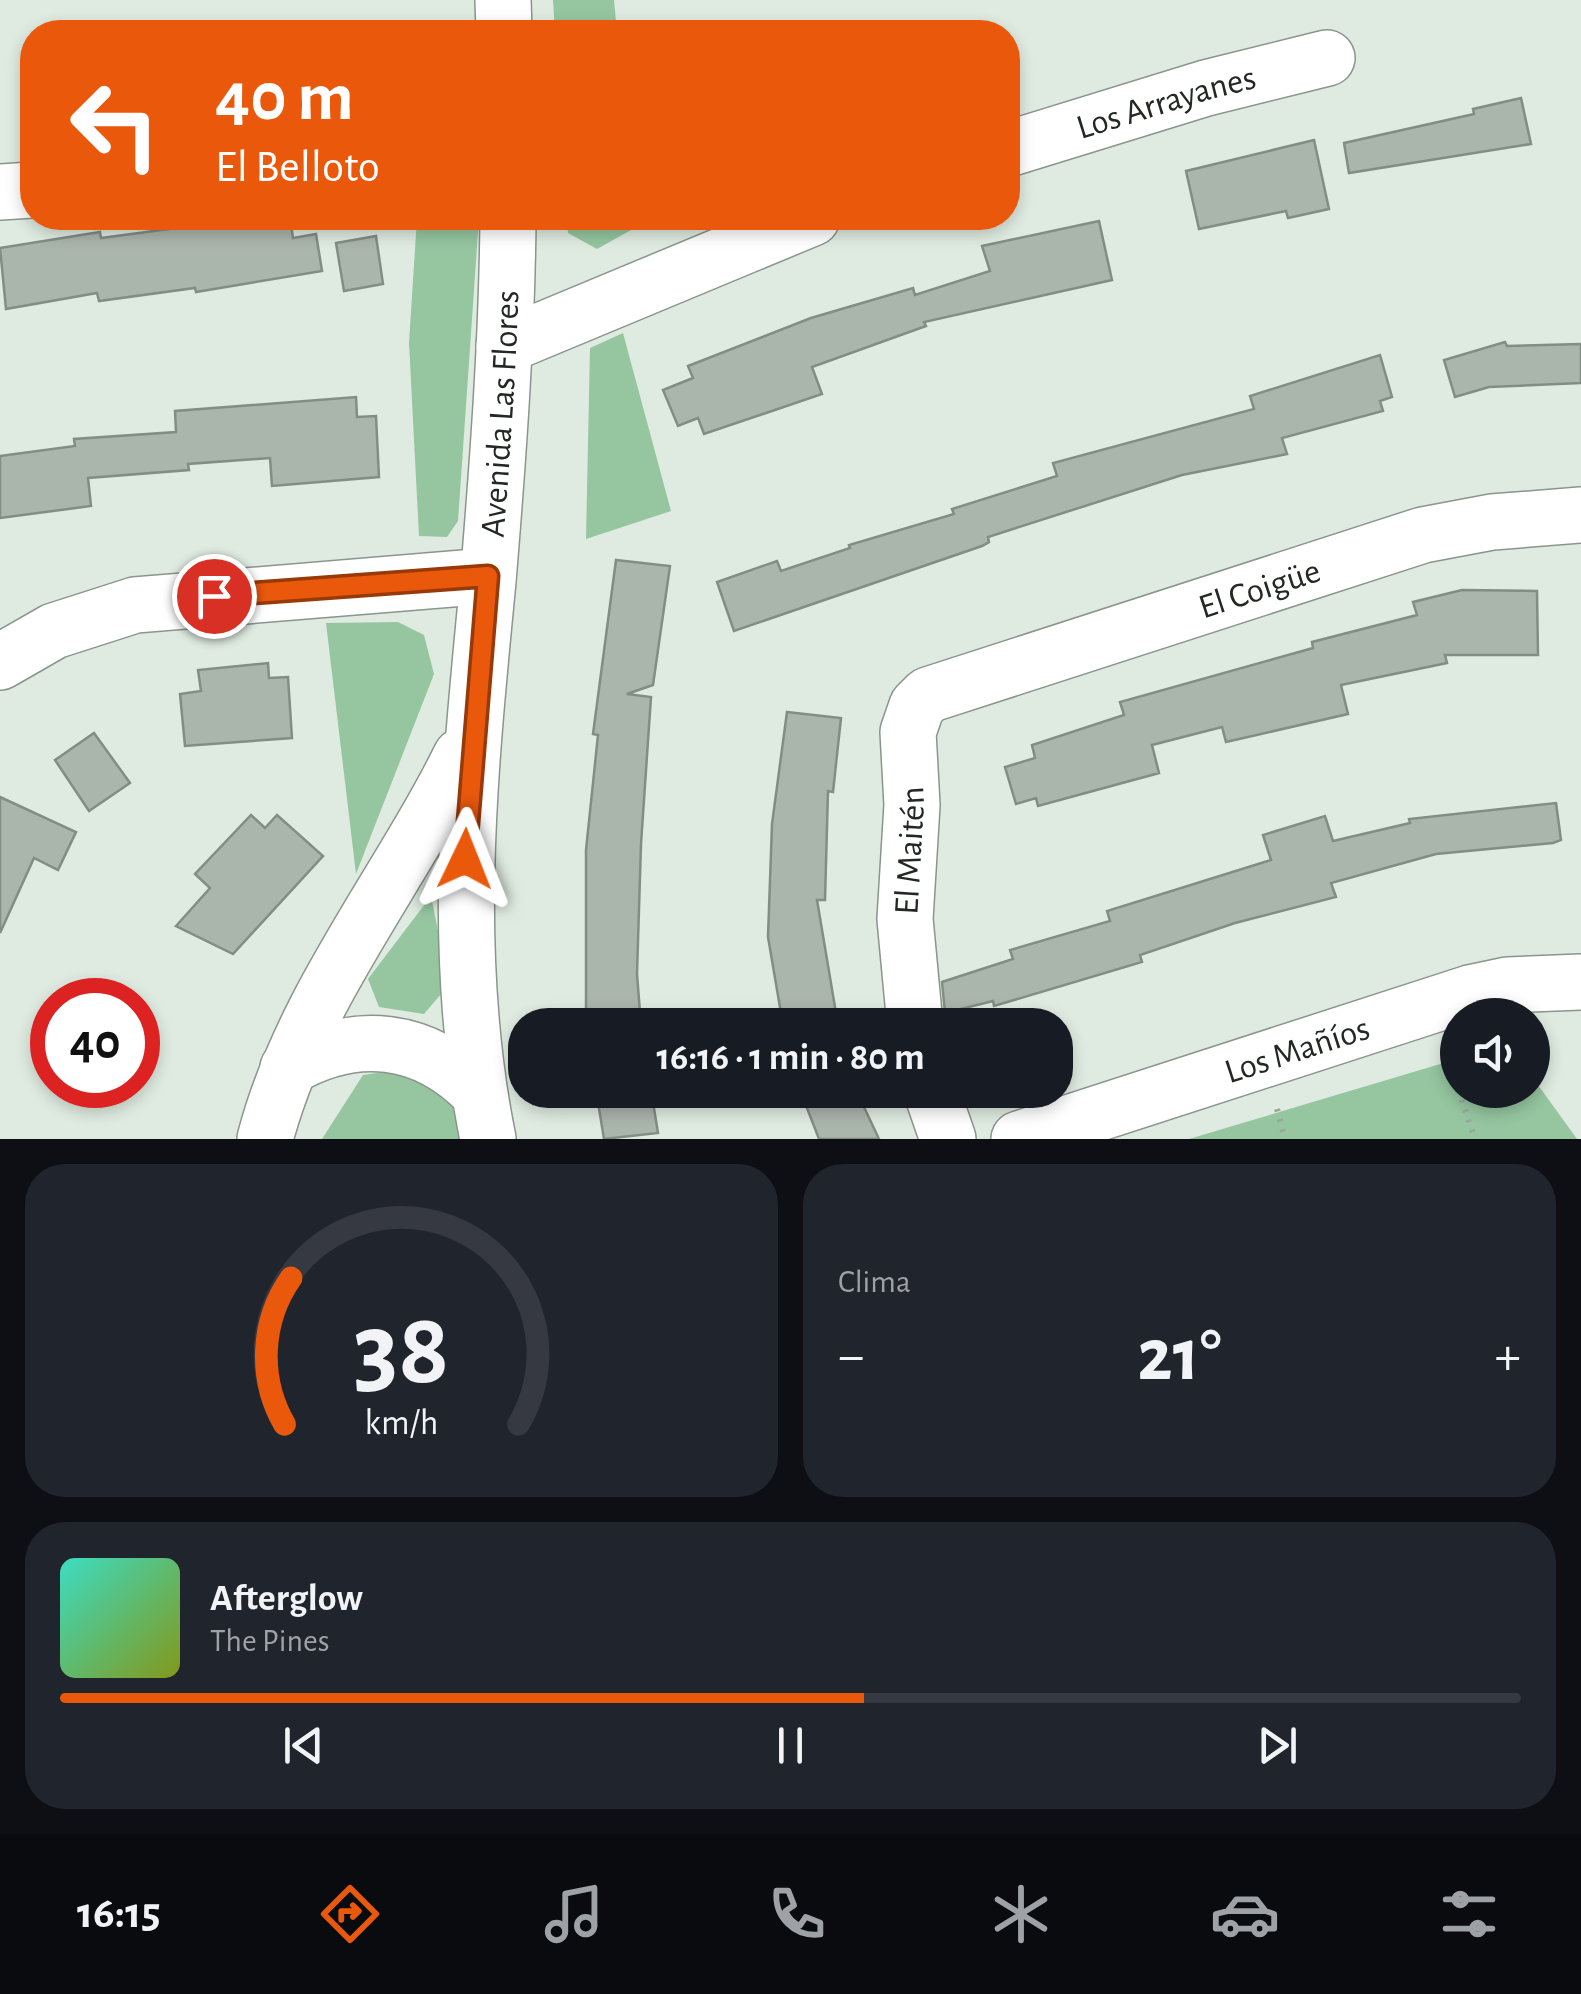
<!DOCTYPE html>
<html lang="es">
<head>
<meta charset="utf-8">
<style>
  :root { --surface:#171b24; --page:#20242c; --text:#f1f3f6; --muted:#9ea1a6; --line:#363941; --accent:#ea580c }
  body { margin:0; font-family:"Alegreya Sans",sans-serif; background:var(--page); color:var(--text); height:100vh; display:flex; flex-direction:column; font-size:38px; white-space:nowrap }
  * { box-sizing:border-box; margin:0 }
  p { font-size:32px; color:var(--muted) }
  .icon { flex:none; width:55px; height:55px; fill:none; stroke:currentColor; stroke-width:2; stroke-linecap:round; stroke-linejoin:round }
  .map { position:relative; height:1139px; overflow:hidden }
  .side { display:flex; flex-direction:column; gap:25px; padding:25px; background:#0d0f14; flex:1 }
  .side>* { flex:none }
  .banner { position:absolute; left:20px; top:20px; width:1000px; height:210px; border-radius:40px; box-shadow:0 5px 15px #0003; background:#ea580c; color:#fff; overflow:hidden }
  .buttons { position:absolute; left:1440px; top:998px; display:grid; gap:20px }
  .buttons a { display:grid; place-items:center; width:110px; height:110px; border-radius:50%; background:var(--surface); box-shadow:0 5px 15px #0003; font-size:50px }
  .speed { position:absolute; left:30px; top:978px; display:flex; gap:20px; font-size:50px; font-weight:700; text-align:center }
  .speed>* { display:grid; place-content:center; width:130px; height:130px; border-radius:50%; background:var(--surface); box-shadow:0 5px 15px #0003; line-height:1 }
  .speed .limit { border:15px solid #d22; background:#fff; color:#111 }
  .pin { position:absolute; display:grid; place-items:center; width:85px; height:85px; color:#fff; margin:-42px; border:5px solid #fff; border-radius:50%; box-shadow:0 2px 10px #0007 }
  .me { position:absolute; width:110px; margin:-55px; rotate:2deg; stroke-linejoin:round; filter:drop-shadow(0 0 8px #0008) }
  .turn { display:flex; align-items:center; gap:35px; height:210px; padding:0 30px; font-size:45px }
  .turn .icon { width:130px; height:130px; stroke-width:2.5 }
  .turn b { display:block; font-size:70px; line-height:85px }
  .big { font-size:75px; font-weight:600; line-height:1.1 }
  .side .widget { flex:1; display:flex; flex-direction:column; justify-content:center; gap:15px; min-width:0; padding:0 35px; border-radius:40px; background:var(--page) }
  .side .dial { align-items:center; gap:0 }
  .dial svg { height:260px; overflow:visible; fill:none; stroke:var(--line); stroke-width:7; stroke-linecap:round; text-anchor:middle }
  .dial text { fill:var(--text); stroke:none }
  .song { display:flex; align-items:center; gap:30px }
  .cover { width:120px; height:120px; border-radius:15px; background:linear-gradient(135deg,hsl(170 70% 55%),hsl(70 70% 35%)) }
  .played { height:10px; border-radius:5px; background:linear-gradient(90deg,var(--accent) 55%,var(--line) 55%) }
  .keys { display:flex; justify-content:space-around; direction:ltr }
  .heat { display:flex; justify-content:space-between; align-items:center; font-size:55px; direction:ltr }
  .side .tiles { flex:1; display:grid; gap:25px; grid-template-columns:1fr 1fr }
  .widget:last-child { grid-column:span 2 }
  .trip { position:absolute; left:508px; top:1008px; width:565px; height:100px; border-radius:40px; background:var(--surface); box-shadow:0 5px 15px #0003; font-weight:600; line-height:100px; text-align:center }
  .tabs { display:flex; height:160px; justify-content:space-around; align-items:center; background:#090b0e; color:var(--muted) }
  .tabs .icon { width:70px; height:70px }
  .tabs .current { color:var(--accent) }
  .tabs b { font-size:45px; color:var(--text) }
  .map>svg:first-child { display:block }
  .green { fill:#95c6a0 }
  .building { fill:#aab5ac; stroke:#828d84; stroke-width:2.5 }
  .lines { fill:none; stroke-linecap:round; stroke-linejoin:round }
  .minor-casing { stroke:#8a958c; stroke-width:58 }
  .tertiary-casing { stroke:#8a958c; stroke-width:58 }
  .path { stroke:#9ba59d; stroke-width:6; stroke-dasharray:2.5 8; stroke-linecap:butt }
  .minor { stroke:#fff; stroke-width:55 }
  .tertiary { stroke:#fff; stroke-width:55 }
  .route-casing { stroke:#983908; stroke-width:25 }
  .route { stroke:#ea580c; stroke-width:18 }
  .labels { text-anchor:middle; stroke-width:8; stroke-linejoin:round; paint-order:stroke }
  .street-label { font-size:35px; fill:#232824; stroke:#fff }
</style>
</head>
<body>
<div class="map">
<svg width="1581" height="1139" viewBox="0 0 1581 1139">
  <rect width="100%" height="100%" fill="#dfebe1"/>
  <g class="green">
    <polygon points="553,0 614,0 617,32 555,32"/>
    <polygon points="417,218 479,218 458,521 447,537 419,536 409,343"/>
    <polygon points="567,218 632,218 633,229 597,249 568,233"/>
    <polygon points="623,333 671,511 586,539 590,348"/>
    <polygon points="398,622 424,635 434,674 356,874 326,623"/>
    <polygon points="431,896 439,936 441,994 424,1014 379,1007 368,979"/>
    <polygon points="1457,1059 1458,1090 1532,1090 1533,1078 1577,1139 1189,1139"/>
    <polygon points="417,1067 460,1099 469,1139 322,1139 363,1075"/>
  </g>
  <g class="building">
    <polygon points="1521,98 1531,144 1349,173 1344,143 1474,114 1473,109"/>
    <polygon points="1314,140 1329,209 1288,218 1286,211 1199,229 1186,171"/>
    <polygon points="251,218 290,218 293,238 316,234 322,271 196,292 195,288 99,301 97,293 6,309 0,248 100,232 101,238"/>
    <polygon points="1099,221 1112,280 924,322 926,326 812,367 822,394 704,434 698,418 678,426 663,390 693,378 688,366 811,318 913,288 915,295 990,271 982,246"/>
    <polygon points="376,236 383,284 344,291 336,243"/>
    <polygon points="1505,342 1507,346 1581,344 1581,383 1489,387 1455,397 1444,360"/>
    <polygon points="1380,355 1392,397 1380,401 1383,411 1282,438 1287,454 1182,475 988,537 989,542 982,546 734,631 717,582 777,561 781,571 850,548 849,545 954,514 952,509 1057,476 1053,463 1254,409 1250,396"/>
    <polygon points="356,397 357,417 376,416 379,477 272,486 270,458 188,464 189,470 88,478 91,506 0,518 0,456 75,446 74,439 176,432 175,411"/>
    <polygon points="616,560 670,566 653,685 627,694 651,697 641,844 637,974 641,1025 586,1025 586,850 598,735 593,734"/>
    <polygon points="1462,590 1537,591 1538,655 1445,655 1447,663 1341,685 1348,714 1226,742 1222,727 1152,745 1159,773 1038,806 1036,798 1016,804 1005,767 1035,758 1032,745 1124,715 1120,702 1313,648 1312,642 1417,615 1413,602"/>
    <polygon points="268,663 269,678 288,677 292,738 185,746 180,694 201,691 198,670"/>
    <polygon points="787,712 841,718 833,792 828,791 825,900 817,900 838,1025 783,1025 768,937 772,824"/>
    <polygon points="94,733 130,783 89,811 55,760"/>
    <polygon points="0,797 76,832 58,870 34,858 0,933"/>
    <polygon points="1556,803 1561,840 1553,843 1436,854 1331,883 1336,897 1235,923 1140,955 1142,962 994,1006 993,1001 945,1013 942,982 1013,959 1010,950 1110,921 1107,911 1271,860 1263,835 1325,816 1333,841 1410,823 1409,819"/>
    <polygon points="251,815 265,828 277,815 323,856 233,954 176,926 210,888 195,874"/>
    <polygon points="596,1090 651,1090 658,1133 604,1139"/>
    <polygon points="800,1090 856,1090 879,1139 819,1139"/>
  </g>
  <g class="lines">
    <defs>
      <g id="minor">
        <path id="s1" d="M1008 149 1206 88 1327 58"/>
        <polyline points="0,192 32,190"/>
        <polyline points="504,346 812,218"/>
        <polyline points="0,662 54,631 135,605 488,576"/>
        <path id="s2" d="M915 1025 905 919 912 805 908 732 917 706 928 695 1423 535 1492 522 1581 515"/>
        <polyline points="931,1090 948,1139"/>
        <path id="s3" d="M1019 1139 1470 993 1508 985 1581 982"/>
      </g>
      <g id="tertiary">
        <polyline points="503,0 504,32"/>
        <path d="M288 1068C355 1029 424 1036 479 1093"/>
        <path d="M265 1139C302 998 397 885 461 756"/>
        <path id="s4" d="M488 1139C450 952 470 768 488 581 498 460 507 338 508 218"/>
      </g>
    </defs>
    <use href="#minor" class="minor-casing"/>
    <use href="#tertiary" class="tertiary-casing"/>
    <g class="path">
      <polyline points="1445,1052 1458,1088"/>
      <polyline points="1458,1090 1475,1139"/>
      <polyline points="1277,1109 1285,1139"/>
    </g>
    <use href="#minor" class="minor"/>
    <use href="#tertiary" class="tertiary"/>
  </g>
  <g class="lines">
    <defs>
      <polyline id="route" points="214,596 488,576 465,859"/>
    </defs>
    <use href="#route" class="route-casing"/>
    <use href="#route" class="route"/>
  </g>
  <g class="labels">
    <g class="street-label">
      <text dy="12" stroke="none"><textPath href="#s1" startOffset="165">Los Arrayanes</textPath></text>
      <text dy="12" stroke="none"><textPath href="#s4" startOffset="728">Avenida Las Flores</textPath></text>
      <text dy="12" stroke="none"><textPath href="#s2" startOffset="685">El Coigüe</textPath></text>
      <text dy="12" stroke="none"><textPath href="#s2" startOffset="175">El Maitén</textPath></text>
      <text dy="12" stroke="none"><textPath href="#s3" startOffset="292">Los Mañíos</textPath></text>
    </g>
  </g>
</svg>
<div class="buttons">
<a><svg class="icon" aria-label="sound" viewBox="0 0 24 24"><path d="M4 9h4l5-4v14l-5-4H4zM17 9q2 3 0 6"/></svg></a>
</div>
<div class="speed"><div class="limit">40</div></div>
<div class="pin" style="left:214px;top:596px;background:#d93025"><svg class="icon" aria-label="arrive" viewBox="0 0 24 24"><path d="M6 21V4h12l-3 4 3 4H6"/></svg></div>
<svg class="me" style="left:465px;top:859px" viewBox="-20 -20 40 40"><path d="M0-17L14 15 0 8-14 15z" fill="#ea580c" stroke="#fff" stroke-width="4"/></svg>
<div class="trip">16:16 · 1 min · 80 m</div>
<div class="banner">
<div class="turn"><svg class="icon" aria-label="left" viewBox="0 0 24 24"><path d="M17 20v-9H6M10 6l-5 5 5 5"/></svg><div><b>40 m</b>El Belloto</div></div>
</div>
</div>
<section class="side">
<div class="tiles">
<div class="widget dial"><svg viewBox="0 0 100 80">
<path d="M14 69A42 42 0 1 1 86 69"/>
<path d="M14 69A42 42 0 0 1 16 24" stroke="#ea580c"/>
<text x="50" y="56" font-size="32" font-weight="700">38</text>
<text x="50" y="72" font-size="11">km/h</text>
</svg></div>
<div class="widget"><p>Clima</p>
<div class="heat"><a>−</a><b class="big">21°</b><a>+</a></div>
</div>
<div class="widget">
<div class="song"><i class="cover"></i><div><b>Afterglow</b><p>The Pines</p></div></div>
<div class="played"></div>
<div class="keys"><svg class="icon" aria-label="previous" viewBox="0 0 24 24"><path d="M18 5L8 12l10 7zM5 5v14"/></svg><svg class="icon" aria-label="pause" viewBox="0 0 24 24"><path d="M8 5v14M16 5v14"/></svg><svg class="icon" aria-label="next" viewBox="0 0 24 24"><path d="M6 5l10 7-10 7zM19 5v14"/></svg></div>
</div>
</div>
</section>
<nav class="tabs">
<b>16:15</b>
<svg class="icon current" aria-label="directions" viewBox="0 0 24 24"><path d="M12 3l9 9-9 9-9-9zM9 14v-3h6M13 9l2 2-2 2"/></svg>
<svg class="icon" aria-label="music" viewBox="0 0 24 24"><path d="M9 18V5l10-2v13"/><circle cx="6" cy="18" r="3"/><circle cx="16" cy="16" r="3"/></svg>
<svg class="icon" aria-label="phone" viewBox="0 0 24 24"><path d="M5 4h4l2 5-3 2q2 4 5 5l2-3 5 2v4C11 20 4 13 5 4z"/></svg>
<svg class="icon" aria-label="climate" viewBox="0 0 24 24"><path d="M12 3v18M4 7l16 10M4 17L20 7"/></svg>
<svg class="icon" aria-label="car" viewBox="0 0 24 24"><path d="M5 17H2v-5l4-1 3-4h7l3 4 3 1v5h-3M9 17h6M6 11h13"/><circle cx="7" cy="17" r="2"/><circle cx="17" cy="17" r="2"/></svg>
<svg class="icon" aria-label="filters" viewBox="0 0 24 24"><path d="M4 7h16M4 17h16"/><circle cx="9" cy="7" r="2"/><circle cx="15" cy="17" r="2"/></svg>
</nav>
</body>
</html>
